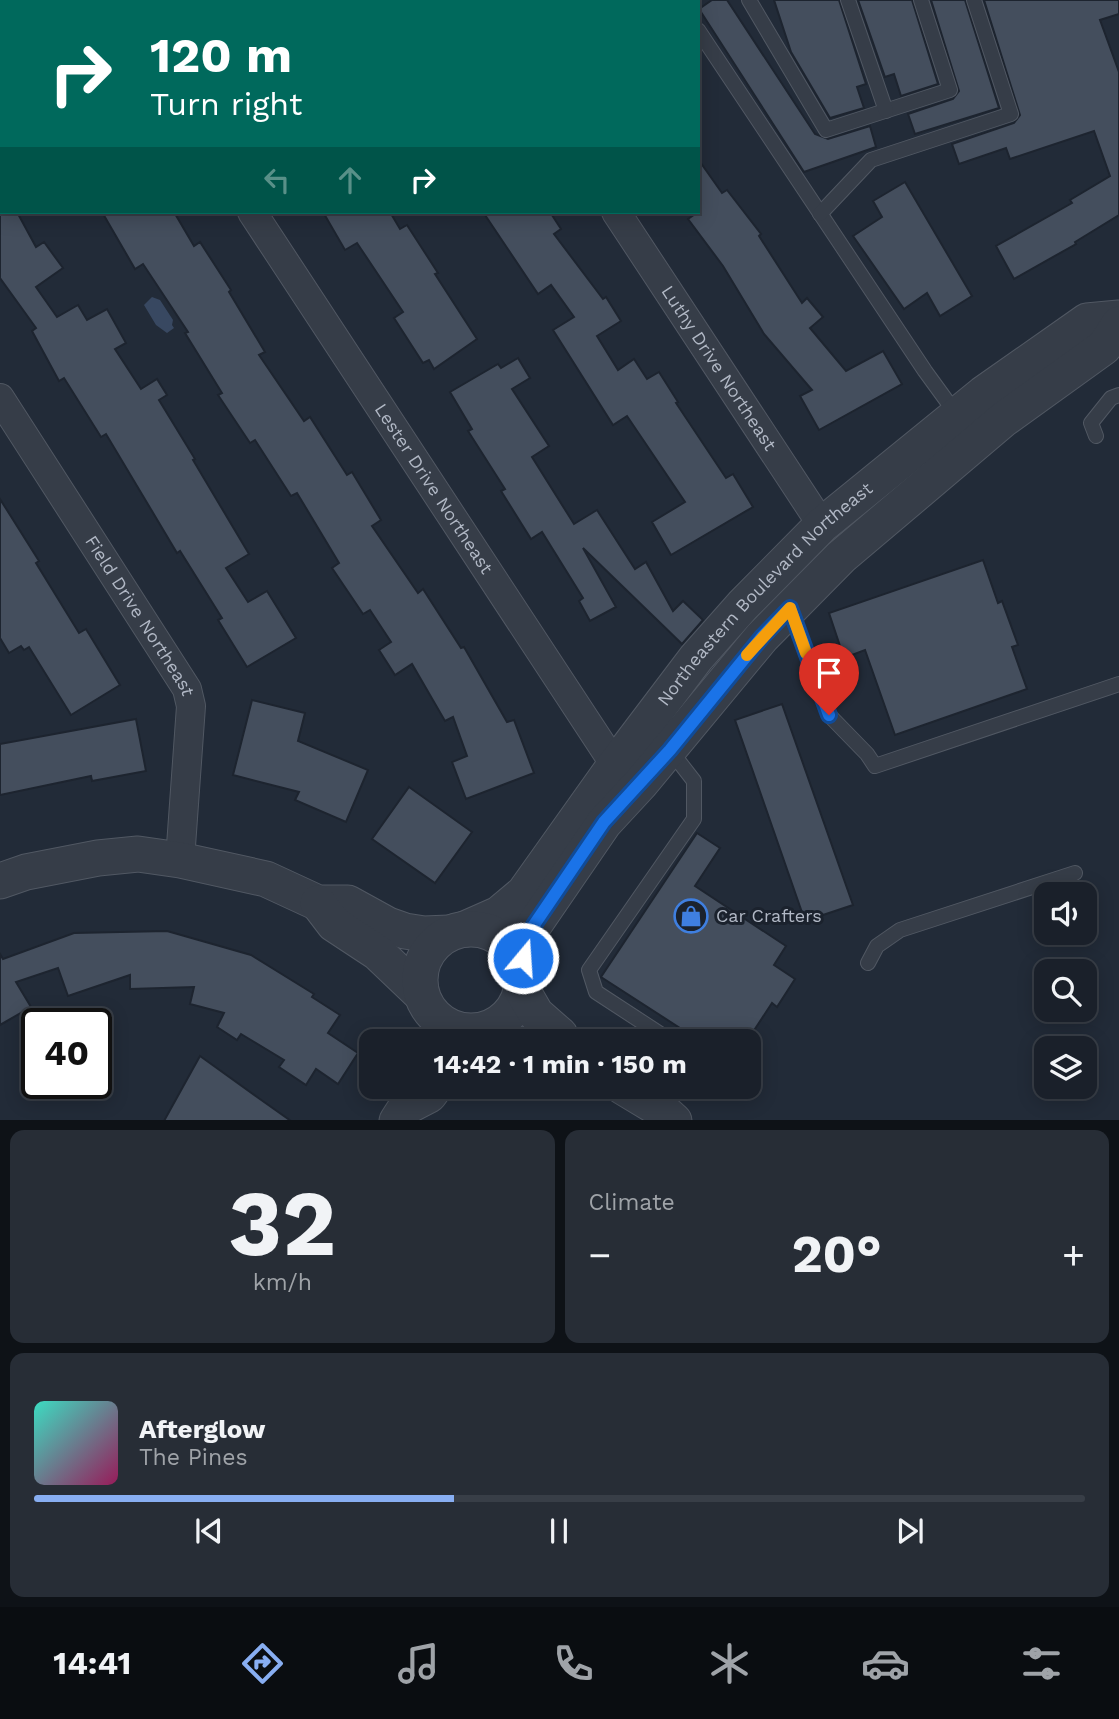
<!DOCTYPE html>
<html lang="en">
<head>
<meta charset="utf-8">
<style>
  :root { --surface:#1a202a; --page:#272d36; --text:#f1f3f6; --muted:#9fa3a8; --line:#383e47; --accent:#88aef2 }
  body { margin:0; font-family:"Work Sans",sans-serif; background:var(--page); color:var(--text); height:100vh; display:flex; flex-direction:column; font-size:26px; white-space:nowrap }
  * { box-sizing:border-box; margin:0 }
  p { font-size:23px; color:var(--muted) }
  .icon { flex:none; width:38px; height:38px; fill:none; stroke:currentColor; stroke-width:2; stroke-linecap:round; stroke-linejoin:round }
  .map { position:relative; height:1120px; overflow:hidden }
  .sheet { display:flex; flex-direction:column; gap:10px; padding:10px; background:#0e1217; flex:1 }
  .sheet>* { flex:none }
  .guide { position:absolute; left:0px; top:0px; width:700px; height:214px; box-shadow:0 4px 18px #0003,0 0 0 2px var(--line); background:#00695c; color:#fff; overflow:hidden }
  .buttons { position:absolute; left:1034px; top:882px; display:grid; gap:14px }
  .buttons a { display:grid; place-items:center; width:63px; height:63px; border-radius:14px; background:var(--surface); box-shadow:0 4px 18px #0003,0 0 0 2px var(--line); font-size:35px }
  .speed { position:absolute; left:21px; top:1008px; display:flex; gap:14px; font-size:35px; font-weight:700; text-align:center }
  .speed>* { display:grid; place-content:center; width:91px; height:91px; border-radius:50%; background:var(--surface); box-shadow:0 4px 18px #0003,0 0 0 2px var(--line); line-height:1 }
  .speed .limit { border:4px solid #111; border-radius:10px; background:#fff; color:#111 }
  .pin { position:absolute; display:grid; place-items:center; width:60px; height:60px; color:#fff; margin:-72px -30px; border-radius:50% 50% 50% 0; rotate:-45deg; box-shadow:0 0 7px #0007 }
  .pin .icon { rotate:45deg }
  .me { position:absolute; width:77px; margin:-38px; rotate:18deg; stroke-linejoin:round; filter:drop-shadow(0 0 5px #0008) }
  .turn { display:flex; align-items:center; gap:24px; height:147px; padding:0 35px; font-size:32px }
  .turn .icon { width:91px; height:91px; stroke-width:2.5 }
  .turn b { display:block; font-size:49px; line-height:60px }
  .lanes { display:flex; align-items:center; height:66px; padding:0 35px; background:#0003; justify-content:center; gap:35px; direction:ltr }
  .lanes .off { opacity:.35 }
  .big { font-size:52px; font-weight:700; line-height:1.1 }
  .sheet .widget { flex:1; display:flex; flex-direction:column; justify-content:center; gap:10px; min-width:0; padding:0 24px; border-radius:14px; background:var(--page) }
  .sheet .dial { align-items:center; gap:0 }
  .dial b { font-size:91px; line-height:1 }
  .song { display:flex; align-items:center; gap:21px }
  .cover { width:84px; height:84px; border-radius:10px; background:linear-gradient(135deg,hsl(170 70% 55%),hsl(330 70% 35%)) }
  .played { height:7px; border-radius:4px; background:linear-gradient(90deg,var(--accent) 40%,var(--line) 40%) }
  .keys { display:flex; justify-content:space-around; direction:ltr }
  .heat { display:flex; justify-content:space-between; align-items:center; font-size:38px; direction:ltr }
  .sheet .tiles { flex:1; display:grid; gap:10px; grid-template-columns:1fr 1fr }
  .widget:last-child { grid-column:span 2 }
  .trip { position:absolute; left:359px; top:1029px; width:402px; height:70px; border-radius:14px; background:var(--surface); box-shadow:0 4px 18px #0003,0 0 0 2px var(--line); font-weight:700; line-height:70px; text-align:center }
  .tabs { display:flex; height:112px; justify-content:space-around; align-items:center; background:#0a0d11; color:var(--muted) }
  .tabs .icon { width:49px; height:49px }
  .tabs .selected { color:var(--accent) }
  .tabs b { font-size:32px; color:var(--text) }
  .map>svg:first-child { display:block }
  .water { fill:#384861 }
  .building { fill:#444e5d; stroke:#1d242f; stroke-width:2 }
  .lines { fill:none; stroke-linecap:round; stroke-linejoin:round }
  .service-casing { stroke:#515863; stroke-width:16 }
  .minor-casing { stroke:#515863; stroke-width:30 }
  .tertiary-casing { stroke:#515863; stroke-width:37 }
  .service { stroke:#363d48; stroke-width:14 }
  .minor { stroke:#363d48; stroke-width:28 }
  .tertiary { stroke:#363d48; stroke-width:35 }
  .route-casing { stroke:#114b97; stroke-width:18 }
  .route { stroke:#1a73e8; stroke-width:12 }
  .slow { stroke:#f59e0b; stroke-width:12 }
  .labels { text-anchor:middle; stroke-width:6; stroke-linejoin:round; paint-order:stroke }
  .street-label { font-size:18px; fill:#b1b8c5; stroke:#1b222d }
  .poi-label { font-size:18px; fill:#b1b8c5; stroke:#1b222d; text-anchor:start }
</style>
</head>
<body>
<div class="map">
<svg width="1119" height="1121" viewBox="0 0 1119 1121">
  <rect width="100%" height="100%" fill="#222b38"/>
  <polygon class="water" points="152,297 160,300 173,320 172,325 174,328 167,333 156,325 144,305"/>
  <g class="building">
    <polygon points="712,0 727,0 815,134 828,139 870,126 876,147 804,172 699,9"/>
    <polygon points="774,0 839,0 866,84 857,87 864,108 830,118 791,52"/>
    <polygon points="858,0 912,0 938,84 901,96 894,74 885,77"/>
    <polygon points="931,0 965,0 999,108 915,134 908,114 953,99 959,91"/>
    <polygon points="984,0 1119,0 1119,14 1100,20 1119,72 1119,215 1075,242 1076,244 1014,279 996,246 1072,203 1070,200 1110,176 1094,131 1010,159 1006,148 959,164 952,144 1014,123 1020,115"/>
    <polygon points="698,159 722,193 727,190 761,234 759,236 802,303 807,298 823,317 810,328 846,371 883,351 902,384 819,430 800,396 812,390 764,334 723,266 688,219 698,212"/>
    <polygon points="905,182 972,296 940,316 927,293 904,309 853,236 882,217 873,201"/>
    <polygon points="0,212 17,212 36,247 44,242 63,268 36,287 57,317 78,305 87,320 107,309 126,343 115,349 141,389 157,379 167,395 159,400 195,459 193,460 249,554 226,568 248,602 267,591 296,638 247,667 218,620 222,618 180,551 177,553 106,434 101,437 64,378 59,381 32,331 36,328 0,278"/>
    <polygon points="102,212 174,212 194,246 200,242 231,290 229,292 265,352 259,355 304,421 310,417 347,475 352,472 381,520 372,526 418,593 423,589 461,648 464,647 507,722 514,720 534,773 466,799 452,762 467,756 453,717 445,721 412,664 395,675 379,650 391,642 370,610 363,614 332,568 339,563 297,493 291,496 255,440 250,443 218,395 222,393 185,333 188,332 143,264 135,269"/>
    <polygon points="323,212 390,212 400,229 407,225 438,273 435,274 477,339 434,369 429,360 423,363 394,318 403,312 357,243 345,250"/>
    <polygon points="483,212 550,212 561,229 554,234 603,299 606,297 621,321 597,336 618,370 634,359 647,379 659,372 678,402 676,403 726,478 733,474 753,507 671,555 652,522 685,502 627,416 613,425 553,330 574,317 551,285 538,294"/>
    <polygon points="518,358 530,378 512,389 549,446 532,457 574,524 597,510 635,569 646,562 673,611 683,601 703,620 682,644 583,548 616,607 590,621 579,601 583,598 542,532 531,539 501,491 505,489 468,431 472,429 450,392 498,364 501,368"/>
    <polygon points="0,499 39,561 36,563 79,633 86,629 120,685 71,715 29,647 24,650 21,646 9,653 0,638"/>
    <polygon points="983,560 998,603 1002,601 1018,645 1012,647 1027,689 895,735 865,650 844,658 829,613"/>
    <polygon points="252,700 305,713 298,741 368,770 346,822 295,800 299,792 233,775"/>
    <polygon points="782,704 853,905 805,921 735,720"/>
    <polygon points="136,719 146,771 92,781 91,776 0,795 0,744"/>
    <polygon points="409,787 472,832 435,883 372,839"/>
    <polygon points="697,833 720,848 695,886 786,946 774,965 795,979 777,1007 772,1003 749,1038 742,1033 736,1041 700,1041 601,977"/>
    <polygon points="167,931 251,955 314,994 312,997 340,1015 328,1033 358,1053 338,1084 316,1069 306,1085 279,1067 284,1060 241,1034 237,1040 217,1027 224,1013 190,1004 194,987 130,989 130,975 68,996 58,968 16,982 31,1007 0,1025 0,954 3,959 74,933"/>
    <polygon points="200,1056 257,1097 291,1121 164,1121"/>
  </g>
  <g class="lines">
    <defs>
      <g id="service">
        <polyline points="679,0 680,2"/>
        <polyline points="749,0 826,130 950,90 921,0"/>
        <polyline points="848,0 886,111"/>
        <polyline points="698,30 925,371 957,415"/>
        <polyline points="820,214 871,160 1011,114 974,0"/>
        <polyline points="1096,436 1091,423 1111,398 1119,395"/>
        <polyline points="791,612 829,715 867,754 875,766 1119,684"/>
        <polyline points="670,750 694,781 694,819 589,970 596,992 671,1041"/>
        <polyline points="868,963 877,946 900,930 1075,873"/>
      </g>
      <g id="minor">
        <polyline points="113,0 114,2"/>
        <polyline points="477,0 478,2"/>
        <path id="s1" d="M252 212 615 765"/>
        <path id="s2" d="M616 212 822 525"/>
        <path id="s3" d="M0 398 187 689 191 706 180 860"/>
      </g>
      <g id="tertiary">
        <polyline points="0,881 26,872 98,858 138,854 180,860 266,879 318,903 348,903 388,925 405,931 424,934 449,933"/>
        <polyline points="318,903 334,924 378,953 421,994"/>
        <path id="s4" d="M465 929 499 914 524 893 615 765 696 658 743 605 822 525 983 394 1087 321 1119 318"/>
        <circle cx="471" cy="980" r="51"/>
        <polyline points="522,975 526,942 534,925 604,823 641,783 762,637 841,557 1004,419 1104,347 1119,324"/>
        <polyline points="521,988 536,1014 560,1035 562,1041"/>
        <polyline points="623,1087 663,1111 674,1121"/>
        <polyline points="397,1121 406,1107 429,1095 435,1087"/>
      </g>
    </defs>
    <use href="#service" class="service-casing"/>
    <use href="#minor" class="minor-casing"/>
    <use href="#tertiary" class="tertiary-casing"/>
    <use href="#service" class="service"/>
    <use href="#minor" class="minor"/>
    <use href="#tertiary" class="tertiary"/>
  </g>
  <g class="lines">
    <defs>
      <polyline id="route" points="523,958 526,942 534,925 604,822 670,750 762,637 790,608 829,715"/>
    </defs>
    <use href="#route" class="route-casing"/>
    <use href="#route" class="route"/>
    <polyline class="slow" points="747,655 790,608 806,653"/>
  </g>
  <defs>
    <symbol id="shop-ring" viewBox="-11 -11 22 22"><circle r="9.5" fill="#1b222d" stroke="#3f7fe0" stroke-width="1.5"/><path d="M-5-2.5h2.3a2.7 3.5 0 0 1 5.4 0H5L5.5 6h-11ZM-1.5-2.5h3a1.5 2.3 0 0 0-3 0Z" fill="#3f7fe0"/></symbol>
  </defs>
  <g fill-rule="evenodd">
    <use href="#shop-ring" x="672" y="897" width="38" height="38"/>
  </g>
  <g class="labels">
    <g class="street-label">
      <text dy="6" stroke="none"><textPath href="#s2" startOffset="187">Luthy Drive Northeast</textPath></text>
      <text dy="6" stroke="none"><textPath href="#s1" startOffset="331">Lester Drive Northeast</textPath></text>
      <text dy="6" stroke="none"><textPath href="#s4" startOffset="455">Northeastern Boulevard Northeast</textPath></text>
      <text dy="6" stroke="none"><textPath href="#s3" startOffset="259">Field Drive Northeast</textPath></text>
    </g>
    <g class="poi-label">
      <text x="716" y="922">Car Crafters</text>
    </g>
  </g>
</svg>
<div class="buttons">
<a><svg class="icon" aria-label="sound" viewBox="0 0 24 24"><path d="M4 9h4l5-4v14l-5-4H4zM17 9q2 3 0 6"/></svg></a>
<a><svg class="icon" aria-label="search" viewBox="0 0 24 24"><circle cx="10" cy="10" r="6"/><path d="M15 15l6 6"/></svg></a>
<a><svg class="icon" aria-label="layers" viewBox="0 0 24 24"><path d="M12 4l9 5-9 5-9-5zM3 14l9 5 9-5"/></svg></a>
</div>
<div class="speed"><div class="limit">40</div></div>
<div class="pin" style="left:829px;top:715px;background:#d93025"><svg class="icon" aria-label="arrive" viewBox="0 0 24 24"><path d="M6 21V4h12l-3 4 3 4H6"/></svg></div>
<svg class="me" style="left:523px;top:958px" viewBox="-20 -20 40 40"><circle r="17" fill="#1a73e8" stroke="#fff" stroke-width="3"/><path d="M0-11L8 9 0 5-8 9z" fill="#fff"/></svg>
<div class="trip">14:42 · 1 min · 150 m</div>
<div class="guide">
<div class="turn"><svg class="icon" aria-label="right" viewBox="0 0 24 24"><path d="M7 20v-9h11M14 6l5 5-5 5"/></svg><div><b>120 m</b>Turn right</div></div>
<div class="lanes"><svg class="icon off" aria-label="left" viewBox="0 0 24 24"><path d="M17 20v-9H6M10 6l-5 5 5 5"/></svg><svg class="icon off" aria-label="ahead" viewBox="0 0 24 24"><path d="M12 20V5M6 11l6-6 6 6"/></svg><svg class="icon" aria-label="right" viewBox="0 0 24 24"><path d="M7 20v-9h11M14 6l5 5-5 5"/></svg></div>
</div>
</div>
<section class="sheet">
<div class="tiles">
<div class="widget dial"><b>32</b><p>km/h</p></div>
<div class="widget"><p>Climate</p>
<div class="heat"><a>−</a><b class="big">20°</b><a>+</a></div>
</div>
<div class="widget">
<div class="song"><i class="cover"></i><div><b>Afterglow</b><p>The Pines</p></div></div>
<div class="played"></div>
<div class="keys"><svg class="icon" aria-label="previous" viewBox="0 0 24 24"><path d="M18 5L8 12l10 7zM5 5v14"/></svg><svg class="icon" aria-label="pause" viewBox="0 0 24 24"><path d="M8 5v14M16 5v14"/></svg><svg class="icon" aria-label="next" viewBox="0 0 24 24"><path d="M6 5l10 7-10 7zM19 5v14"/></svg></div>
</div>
</div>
</section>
<nav class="tabs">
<b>14:41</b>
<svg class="icon selected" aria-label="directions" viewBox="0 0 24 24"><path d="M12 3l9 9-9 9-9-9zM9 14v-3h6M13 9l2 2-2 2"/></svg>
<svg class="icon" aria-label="music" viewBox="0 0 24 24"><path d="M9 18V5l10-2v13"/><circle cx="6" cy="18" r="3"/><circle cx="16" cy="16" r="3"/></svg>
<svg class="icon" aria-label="phone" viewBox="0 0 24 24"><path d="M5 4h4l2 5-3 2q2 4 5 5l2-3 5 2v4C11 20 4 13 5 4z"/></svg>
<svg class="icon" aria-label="climate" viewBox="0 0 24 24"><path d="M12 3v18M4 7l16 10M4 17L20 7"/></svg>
<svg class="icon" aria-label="car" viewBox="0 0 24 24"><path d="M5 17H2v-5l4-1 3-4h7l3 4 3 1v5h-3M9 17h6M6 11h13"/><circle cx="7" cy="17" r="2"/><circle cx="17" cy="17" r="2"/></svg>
<svg class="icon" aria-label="filters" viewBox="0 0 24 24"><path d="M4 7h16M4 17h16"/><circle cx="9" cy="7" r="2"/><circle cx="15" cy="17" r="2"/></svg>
</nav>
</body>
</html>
